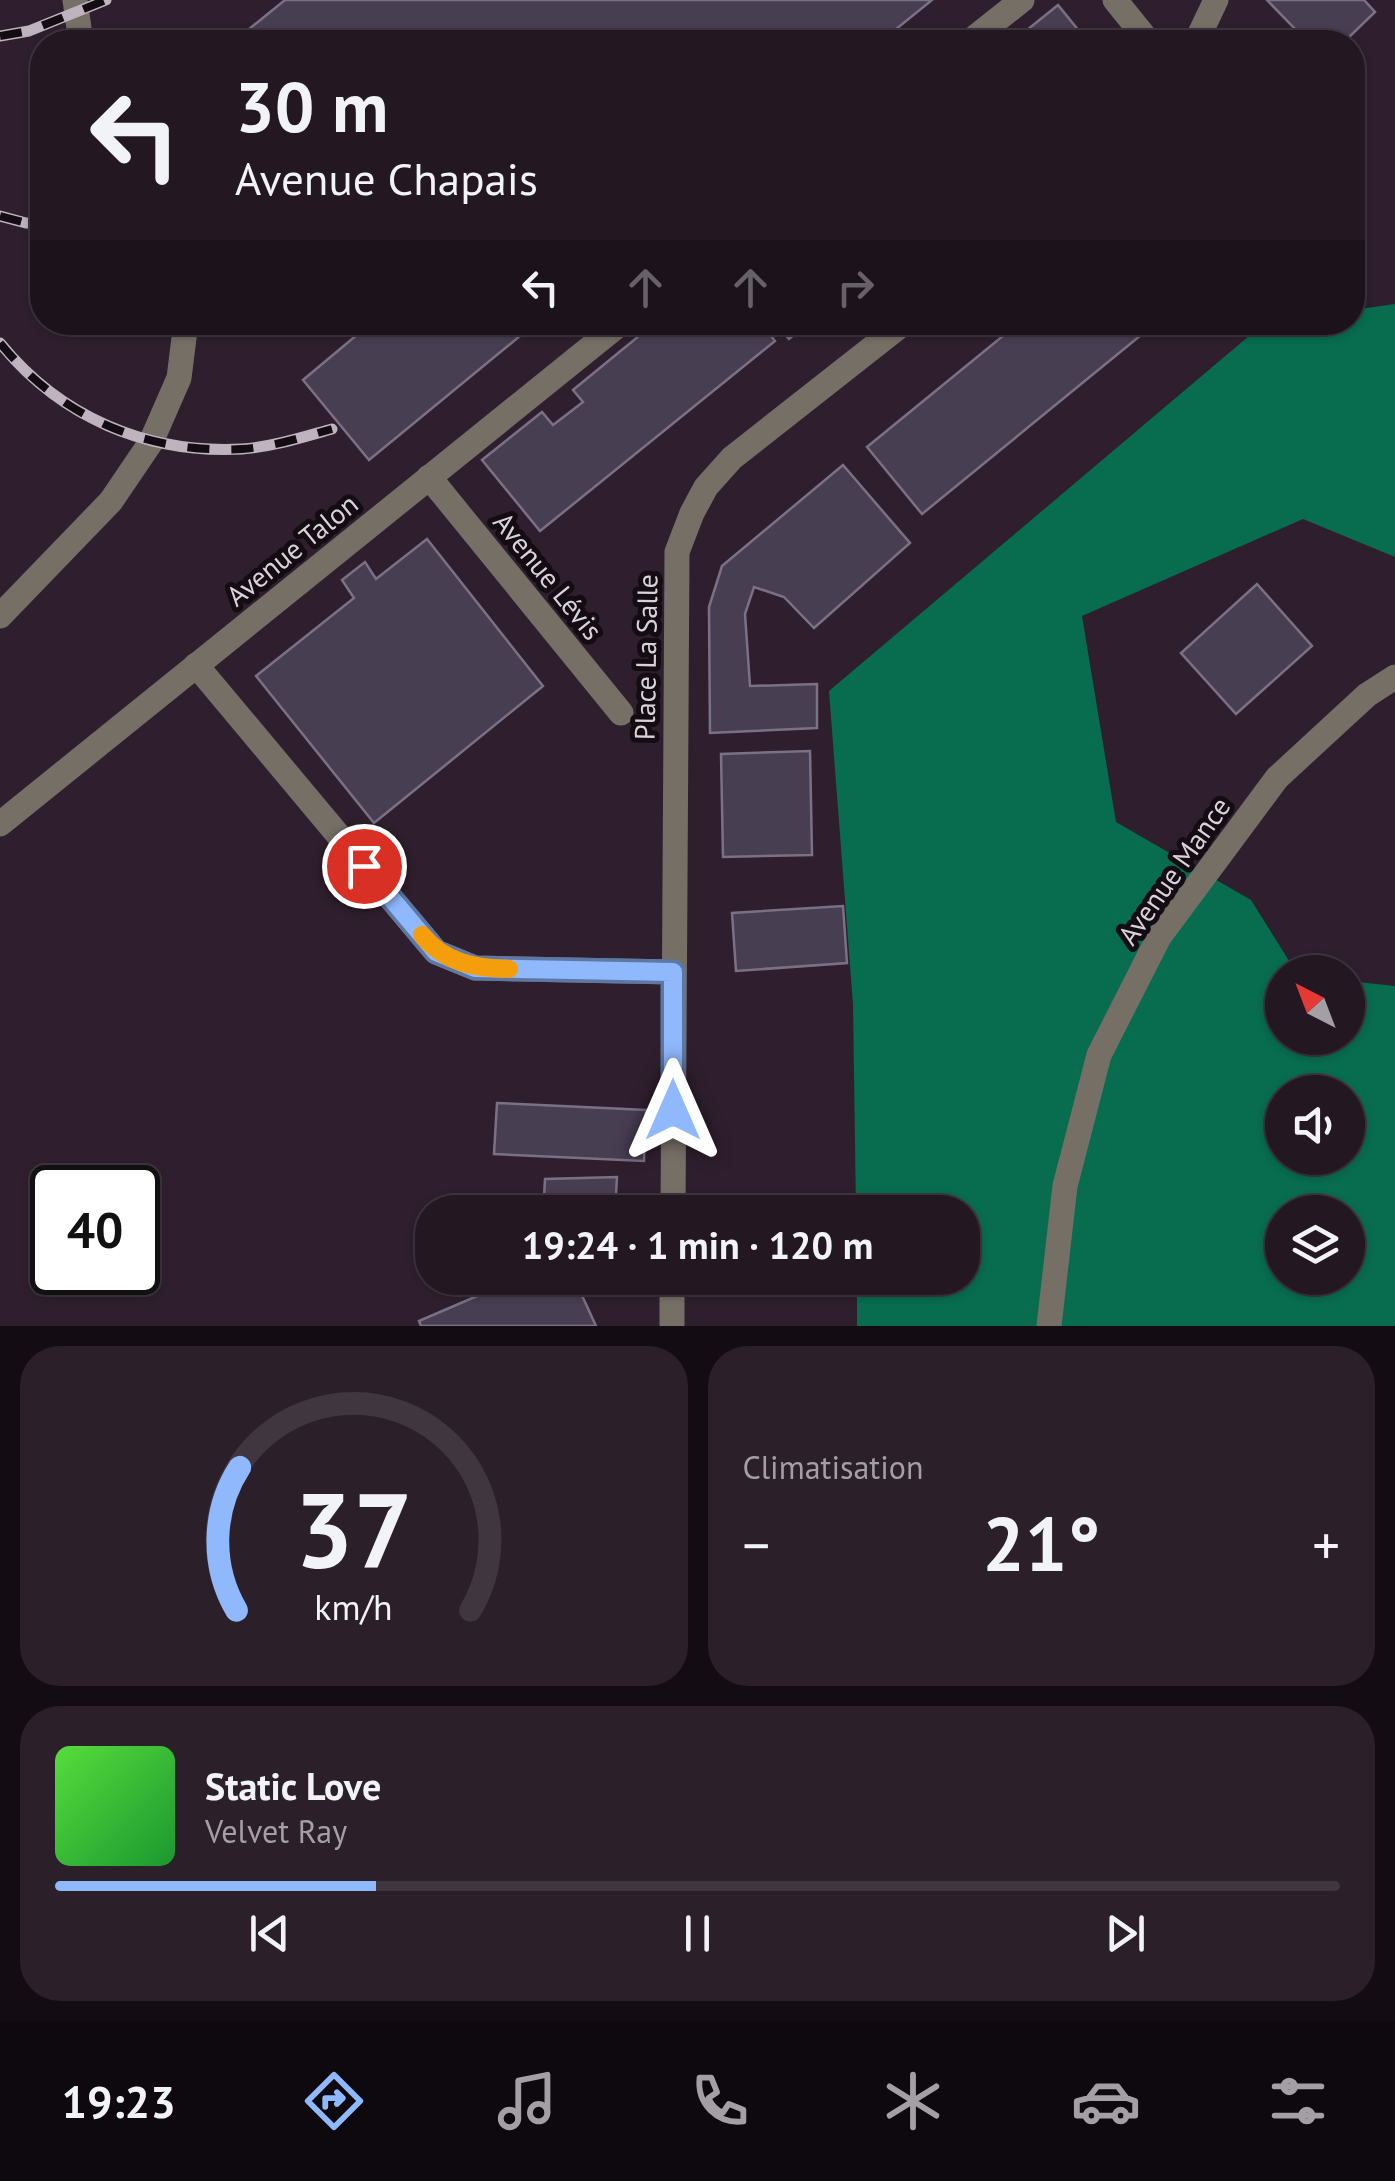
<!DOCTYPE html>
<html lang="fr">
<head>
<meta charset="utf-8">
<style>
  :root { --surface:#231722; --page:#2b202a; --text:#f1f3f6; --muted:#a39fa5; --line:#403640; --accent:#8fb8fd }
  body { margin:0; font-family:"PT Sans",sans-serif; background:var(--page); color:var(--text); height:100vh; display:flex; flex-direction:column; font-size:38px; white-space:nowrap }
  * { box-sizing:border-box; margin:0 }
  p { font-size:32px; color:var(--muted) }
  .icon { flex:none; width:55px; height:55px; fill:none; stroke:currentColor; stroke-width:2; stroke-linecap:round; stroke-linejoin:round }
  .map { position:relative; height:1326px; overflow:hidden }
  .panel { display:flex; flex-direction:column; gap:20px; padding:20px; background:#130d13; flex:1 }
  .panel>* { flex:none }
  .top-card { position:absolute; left:30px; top:30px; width:1335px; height:305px; border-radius:40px; box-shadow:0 2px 8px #0004,0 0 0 2px var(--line); background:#231722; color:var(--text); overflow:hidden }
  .needle { width:65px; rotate:318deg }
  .fabs { position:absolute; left:1265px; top:955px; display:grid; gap:20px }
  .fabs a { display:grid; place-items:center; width:100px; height:100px; border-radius:50%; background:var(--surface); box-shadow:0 2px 8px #0004,0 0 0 2px var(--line); font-size:50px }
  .speed { position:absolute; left:30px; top:1165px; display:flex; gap:20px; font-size:50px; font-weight:700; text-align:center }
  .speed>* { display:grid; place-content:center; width:130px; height:130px; border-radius:50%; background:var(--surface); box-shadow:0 2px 8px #0004,0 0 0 2px var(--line); line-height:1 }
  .speed .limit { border:5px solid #111; border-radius:15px; background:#fff; color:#111 }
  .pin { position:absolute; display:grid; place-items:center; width:85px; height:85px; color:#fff; margin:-42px; border:5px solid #fff; border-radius:50%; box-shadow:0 2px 10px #0007 }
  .me { position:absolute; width:110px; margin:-55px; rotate:0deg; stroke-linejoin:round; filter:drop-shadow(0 0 8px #0008) }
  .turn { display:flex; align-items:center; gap:35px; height:210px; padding:0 40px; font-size:45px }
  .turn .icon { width:130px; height:130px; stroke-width:2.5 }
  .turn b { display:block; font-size:70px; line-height:85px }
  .lanes { display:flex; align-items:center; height:95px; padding:0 40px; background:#0003; justify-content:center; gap:50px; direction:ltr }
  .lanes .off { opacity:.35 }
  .big { font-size:75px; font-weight:800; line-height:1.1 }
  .panel .widget { flex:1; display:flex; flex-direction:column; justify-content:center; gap:15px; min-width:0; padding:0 35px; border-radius:40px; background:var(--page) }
  .panel .dial { align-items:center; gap:0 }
  .dial svg { height:260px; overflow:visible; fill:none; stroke:var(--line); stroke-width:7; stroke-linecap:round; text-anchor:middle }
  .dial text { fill:var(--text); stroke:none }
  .song { display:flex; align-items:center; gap:30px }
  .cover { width:120px; height:120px; border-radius:15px; background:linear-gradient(135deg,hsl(110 70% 55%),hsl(130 70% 35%)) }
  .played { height:10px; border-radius:5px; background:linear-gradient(90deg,var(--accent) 25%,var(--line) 25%) }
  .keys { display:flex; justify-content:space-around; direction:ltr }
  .heat { display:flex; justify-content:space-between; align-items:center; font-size:55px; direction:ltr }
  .panel .tiles { flex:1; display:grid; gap:20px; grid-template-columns:1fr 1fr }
  .widget:last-child { grid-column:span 2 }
  .trip { position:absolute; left:415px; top:1195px; width:565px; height:100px; border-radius:40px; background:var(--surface); box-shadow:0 2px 8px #0004,0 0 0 2px var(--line); font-weight:800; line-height:100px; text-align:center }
  .dock { display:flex; height:160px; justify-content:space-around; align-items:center; background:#0e090e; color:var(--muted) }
  .dock .icon { width:70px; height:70px }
  .dock .selected { color:var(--accent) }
  .dock b { font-size:45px; color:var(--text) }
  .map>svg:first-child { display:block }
  .forest { fill:#086c4e; fill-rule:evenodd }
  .building { fill:#473e52; stroke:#7b7186; stroke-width:2.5 }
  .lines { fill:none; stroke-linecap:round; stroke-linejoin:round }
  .minor { stroke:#756f66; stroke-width:25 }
  .rail-casing { stroke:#beb3be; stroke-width:11 }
  .rail { stroke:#130c12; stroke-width:8; stroke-dasharray:22; stroke-linecap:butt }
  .route-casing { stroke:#5d78a4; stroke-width:25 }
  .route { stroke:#8fb8fd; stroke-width:18 }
  .slow { stroke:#f59e0b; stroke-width:18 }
  .labels { text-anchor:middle; stroke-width:10; stroke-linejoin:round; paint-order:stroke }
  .street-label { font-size:28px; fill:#dbd1db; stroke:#130c12 }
</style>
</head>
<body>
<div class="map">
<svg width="1395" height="1326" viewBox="0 0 1395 1326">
  <rect width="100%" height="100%" fill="#2f1f2e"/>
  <path class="forest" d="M1395 304V557L1303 519 1082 616 1116 822 1251 900 1296 972H1282V1038H1348V981L1395 986V1326H857V1278H962V1212H856L853 1004 829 691 1262 325 1352 322 1353 310ZM1282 1092H1348V1158H1282ZM1282 1212H1348V1278H1282Z"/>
  <g class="building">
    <polygon points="285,0 932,0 880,42 233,42"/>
    <polygon points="1267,0 1364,0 1375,12 1344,42 1280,42 1295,29"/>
    <polygon points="1058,5 1088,42 1012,42"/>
    <polygon points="359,322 537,322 369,460 303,380 364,329"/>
    <polygon points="656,322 760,322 775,341 540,531 482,460 542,412 553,425 583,402 573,390"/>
    <polygon points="775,322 809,322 789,339"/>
    <polygon points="1020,322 1157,322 922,514 867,447"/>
    <polygon points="843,465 910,543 814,628 784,597 754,587 745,614 750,686 817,684 817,728 710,733 709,607 722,566"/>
    <polygon points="427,539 543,686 374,823 256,676 354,598 342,580 365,562 376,579"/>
    <polygon points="1257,584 1312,646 1236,714 1181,653"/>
    <polygon points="810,751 812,855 723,857 721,754"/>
    <polygon points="843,906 847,963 736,971 732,913"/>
    <polygon points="497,1103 646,1110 644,1161 494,1154"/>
    <polygon points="617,1177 615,1212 497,1212 544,1197 545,1179"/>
    <polygon points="519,1278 574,1278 596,1326 421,1326 419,1321"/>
  </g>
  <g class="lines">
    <g class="minor">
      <polyline points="75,0 81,42"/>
      <polyline points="1115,0 1149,42"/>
      <polyline points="969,42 1022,0"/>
      <polyline points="1196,42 1216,0"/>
      <polyline points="429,477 621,713"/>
      <polyline points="0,616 111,501 151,442 179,378 186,322"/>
      <polyline points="196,665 436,952 475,968 673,972"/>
      <polyline points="0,824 622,322"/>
      <polyline points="673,1212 677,552 692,513 706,487 732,458 905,322"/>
      <polyline points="672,1326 672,1278"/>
      <polyline points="1049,1326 1065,1186 1099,1055 1159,937 1277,778 1367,695 1395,677"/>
    </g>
    <defs>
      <g id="rail">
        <polyline points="0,36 29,31 106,0"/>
        <polyline points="0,216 26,223 42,223"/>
        <path d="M0 343C60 417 146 454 242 449 272 447 303 437 332 429"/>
      </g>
    </defs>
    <use href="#rail" class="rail-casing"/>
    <use href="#rail" class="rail"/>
  </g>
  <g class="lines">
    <defs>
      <polyline id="route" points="364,866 436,952 475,968 673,972 673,1110"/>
    </defs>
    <use href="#route" class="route-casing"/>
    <use href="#route" class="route"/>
    <path class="slow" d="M422 935C445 963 474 968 509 969"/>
  </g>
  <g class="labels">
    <g class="street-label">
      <text transform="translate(292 550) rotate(-39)" y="10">Avenue Talon</text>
      <text transform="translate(548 576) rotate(51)" y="10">Avenue Lévis</text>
      <text transform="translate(646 657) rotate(-89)" y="10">Place La Salle</text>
      <text transform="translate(1174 871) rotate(-55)" y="10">Avenue Mance</text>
    </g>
  </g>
</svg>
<div class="fabs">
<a><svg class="needle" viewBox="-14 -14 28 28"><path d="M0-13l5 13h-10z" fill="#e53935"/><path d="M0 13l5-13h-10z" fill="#a39fa5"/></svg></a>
<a><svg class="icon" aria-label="sound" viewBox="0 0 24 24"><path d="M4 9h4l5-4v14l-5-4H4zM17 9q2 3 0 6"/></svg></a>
<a><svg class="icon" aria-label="layers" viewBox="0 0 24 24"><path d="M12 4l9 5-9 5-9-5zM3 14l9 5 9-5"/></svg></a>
</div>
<div class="speed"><div class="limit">40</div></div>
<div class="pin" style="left:364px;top:866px;background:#d93025"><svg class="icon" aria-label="arrive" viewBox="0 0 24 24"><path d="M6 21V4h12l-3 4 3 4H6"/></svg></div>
<svg class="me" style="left:673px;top:1110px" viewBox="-20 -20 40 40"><path d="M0-17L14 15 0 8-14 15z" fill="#8fb8fd" stroke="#fff" stroke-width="4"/></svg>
<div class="trip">19:24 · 1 min · 120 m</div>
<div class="top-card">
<div class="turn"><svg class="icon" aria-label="left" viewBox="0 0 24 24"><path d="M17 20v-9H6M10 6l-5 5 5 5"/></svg><div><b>30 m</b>Avenue Chapais</div></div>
<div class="lanes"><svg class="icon" aria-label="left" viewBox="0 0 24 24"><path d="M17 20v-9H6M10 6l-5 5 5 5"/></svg><svg class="icon off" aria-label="ahead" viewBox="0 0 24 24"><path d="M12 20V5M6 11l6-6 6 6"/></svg><svg class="icon off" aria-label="ahead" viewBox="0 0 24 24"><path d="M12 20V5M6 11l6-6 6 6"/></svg><svg class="icon off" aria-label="right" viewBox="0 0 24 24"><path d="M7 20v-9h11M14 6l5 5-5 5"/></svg></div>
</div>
</div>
<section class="panel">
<div class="tiles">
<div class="widget dial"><svg viewBox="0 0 100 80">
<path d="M14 69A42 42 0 1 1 86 69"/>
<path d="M14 69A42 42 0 0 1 15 25" stroke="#8fb8fd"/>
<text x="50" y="56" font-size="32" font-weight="700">37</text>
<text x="50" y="72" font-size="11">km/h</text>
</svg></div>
<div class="widget"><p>Climatisation</p>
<div class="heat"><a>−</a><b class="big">21°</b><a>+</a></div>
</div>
<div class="widget">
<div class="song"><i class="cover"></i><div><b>Static Love</b><p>Velvet Ray</p></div></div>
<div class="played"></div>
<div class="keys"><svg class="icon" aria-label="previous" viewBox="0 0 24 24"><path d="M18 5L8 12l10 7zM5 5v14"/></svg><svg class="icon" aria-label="pause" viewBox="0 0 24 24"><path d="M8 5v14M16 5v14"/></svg><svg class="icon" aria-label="next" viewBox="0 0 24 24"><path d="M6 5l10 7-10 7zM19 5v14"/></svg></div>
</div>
</div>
</section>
<nav class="dock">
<b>19:23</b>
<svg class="icon selected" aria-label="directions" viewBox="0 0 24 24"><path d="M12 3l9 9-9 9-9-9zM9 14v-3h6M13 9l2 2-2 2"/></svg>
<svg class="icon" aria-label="music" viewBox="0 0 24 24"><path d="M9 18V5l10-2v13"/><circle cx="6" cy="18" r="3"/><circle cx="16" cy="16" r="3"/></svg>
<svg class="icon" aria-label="phone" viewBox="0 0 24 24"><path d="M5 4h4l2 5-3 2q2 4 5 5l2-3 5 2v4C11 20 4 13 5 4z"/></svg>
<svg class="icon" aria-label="climate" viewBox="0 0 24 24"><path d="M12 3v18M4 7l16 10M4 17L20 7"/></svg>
<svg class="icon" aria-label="car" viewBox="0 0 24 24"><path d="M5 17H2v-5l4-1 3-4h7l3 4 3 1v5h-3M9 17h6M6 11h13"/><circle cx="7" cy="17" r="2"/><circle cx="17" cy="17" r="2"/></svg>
<svg class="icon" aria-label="filters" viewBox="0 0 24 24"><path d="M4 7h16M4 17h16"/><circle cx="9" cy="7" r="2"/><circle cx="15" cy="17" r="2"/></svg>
</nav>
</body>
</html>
